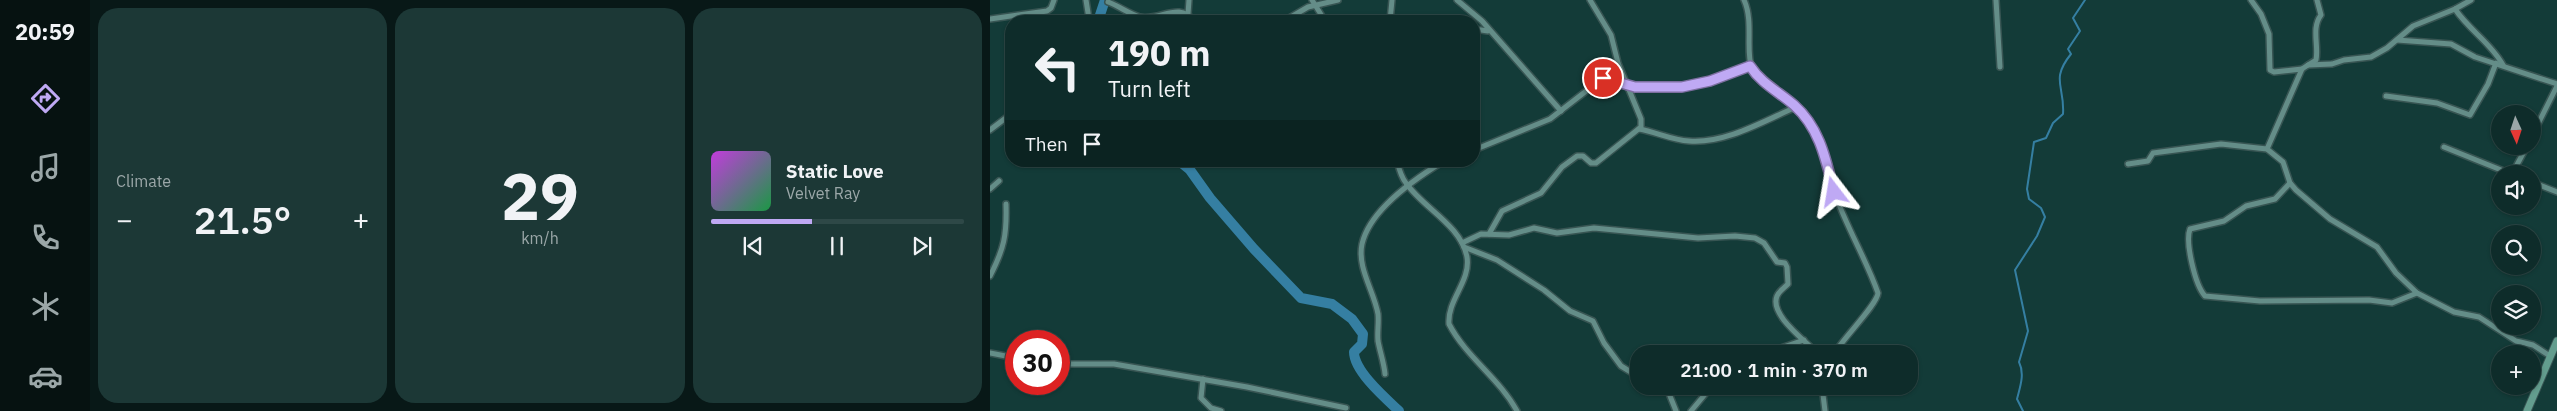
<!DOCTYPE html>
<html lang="en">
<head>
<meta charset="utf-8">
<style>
  :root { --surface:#0e2c2a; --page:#1c3836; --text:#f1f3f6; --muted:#9ba7a8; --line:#2e4847; --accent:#bfa9f4 }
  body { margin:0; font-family:"IBM Plex Sans",sans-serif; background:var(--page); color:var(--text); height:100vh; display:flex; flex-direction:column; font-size:19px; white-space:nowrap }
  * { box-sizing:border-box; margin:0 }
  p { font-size:16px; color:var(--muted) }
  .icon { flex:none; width:28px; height:28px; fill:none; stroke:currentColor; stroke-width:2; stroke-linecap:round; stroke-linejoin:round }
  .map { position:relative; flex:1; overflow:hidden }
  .drawer { display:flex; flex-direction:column; gap:8px; padding:8px; background:#081817; width:900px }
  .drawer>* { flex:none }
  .banner { position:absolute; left:15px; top:15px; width:475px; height:152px; border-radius:20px; box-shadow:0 1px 4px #0004,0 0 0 1px var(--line); background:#0e2c2a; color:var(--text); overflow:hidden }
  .needle { width:32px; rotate:177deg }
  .tools { position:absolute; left:1501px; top:105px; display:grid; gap:10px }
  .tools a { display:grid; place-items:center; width:50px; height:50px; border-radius:50%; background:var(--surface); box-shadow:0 1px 4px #0004,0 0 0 1px var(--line); font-size:25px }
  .speed { position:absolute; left:15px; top:330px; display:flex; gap:10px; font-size:25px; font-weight:700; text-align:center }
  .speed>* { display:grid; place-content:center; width:65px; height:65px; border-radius:50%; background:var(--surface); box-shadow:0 1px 4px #0004,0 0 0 1px var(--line); line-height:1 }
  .speed .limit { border:8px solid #d22; background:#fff; color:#111 }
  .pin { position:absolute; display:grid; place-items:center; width:42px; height:42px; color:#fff; margin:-21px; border:2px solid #fff; border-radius:50%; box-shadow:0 1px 5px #0007 }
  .me { position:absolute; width:55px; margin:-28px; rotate:346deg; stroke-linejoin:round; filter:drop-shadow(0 0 4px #0008) }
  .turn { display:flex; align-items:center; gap:18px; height:105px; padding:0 20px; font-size:22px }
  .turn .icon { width:65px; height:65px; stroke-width:2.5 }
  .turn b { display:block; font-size:35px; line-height:42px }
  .then { display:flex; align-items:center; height:48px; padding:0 20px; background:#0003; gap:10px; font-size:19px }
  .big { font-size:38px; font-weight:600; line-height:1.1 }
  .drawer .card { flex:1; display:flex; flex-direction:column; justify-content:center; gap:8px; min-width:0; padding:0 18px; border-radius:20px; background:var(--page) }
  .drawer .dial { align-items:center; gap:0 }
  .dial b { font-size:65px; line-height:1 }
  .song { display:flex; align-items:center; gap:15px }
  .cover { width:60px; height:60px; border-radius:8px; background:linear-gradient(135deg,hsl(290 70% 55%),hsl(140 70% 35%)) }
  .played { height:5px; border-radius:2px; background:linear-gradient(90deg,var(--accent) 40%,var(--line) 40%) }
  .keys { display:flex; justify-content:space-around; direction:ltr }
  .heat { display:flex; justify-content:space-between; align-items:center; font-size:28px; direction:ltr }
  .drawer .tiles { flex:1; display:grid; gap:8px; grid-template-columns:repeat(3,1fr) }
  .trip { position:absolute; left:640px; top:345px; width:288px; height:50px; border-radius:20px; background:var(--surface); box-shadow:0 1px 4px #0004,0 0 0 1px var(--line); font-weight:600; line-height:50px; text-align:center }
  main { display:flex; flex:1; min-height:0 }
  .tab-bar { display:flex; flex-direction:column; width:90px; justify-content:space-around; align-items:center; background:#061211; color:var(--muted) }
  .tab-bar .icon { width:35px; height:35px }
  .tab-bar .on { color:var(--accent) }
  .tab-bar b { font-size:22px; color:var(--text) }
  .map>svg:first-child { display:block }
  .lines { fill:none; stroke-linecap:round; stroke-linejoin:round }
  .stream { stroke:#357fa2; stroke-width:2 }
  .river { stroke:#357fa2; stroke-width:10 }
  .street-casing { stroke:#385553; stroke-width:8 }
  .secondary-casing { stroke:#385553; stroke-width:9 }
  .street { stroke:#648d88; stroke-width:5 }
  .secondary { stroke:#639d8e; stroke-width:7 }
  .route-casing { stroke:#7c6e9f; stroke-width:12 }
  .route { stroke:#bfa9f4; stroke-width:9 }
</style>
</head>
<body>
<main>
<nav class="tab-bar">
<b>20:59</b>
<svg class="icon on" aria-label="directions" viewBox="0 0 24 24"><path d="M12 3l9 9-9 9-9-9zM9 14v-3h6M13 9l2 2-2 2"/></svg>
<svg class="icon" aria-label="music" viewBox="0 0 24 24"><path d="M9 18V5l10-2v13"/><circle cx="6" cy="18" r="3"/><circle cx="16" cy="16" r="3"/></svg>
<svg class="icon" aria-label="phone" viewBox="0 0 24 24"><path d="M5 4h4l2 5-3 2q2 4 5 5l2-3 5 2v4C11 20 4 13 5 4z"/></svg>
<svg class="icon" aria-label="climate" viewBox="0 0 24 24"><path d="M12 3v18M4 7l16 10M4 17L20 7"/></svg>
<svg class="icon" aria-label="car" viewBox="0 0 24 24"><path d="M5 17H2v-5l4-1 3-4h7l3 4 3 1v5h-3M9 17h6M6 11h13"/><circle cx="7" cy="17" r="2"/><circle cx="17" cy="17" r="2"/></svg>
</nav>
<section class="drawer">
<div class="tiles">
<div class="card"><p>Climate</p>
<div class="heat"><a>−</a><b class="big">21.5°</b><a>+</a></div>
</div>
<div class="card dial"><b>29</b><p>km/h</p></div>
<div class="card">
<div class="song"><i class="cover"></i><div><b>Static Love</b><p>Velvet Ray</p></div></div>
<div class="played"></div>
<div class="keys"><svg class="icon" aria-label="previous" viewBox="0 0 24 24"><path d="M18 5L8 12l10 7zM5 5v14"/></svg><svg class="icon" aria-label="pause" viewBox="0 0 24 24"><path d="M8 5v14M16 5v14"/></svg><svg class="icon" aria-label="next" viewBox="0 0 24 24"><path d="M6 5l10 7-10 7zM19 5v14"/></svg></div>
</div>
</div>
</section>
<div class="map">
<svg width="1567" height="411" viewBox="0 0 1567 411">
  <rect width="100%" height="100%" fill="#133b38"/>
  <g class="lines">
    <path class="stream" d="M1033 411 1027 399C1030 387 1035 374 1029 362L1038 331 1025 270 1047 236 1055 217 1051 208 1039 199 1037 189 1044 142 1056 138 1063 123 1073 114C1075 86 1060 80 1081 54L1078 49 1090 31 1083 18 1095 0"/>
    <g class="river">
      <polyline points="108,21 115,0"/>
      <polyline points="114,161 123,163 127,161"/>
      <path d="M189 161 200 170 220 198 264 249 311 298 342 304 362 319 373 334 372 344 364 352C364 371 395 398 409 411"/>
    </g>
    <defs>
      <g id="street">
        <polyline points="96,0 99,19"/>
        <polyline points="322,0 335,21"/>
        <polyline points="467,0 492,21 571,111"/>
        <path d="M754 0C764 21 755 53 762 68 772 89 807 103 822 125 836 145 837 172 845 194 857 228 876 259 888 293 887 305 853 338 844 354"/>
        <polyline points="1006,0 1010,67"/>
        <polyline points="1261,0 1271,14 1279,34 1280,70 1284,72 1312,69"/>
        <path d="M118 2C129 6 139 14 150 17 170 21 189 1 204 21"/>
        <path d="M1465 9C1479 30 1501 43 1513 65"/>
        <polyline points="198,14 199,0"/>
        <polyline points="0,19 57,11 61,8 64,0"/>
        <polyline points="294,21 318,7 348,0"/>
        <polyline points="400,21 402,0"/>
        <polyline points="484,29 498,31"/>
        <polyline points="1407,40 1461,44 1485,57 1567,84"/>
        <path d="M1318 65 1326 60C1329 46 1321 28 1331 15L1327 0"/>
        <polyline points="1396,96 1447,103 1480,115 1498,84 1506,63"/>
        <path d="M649 129C666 132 682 140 699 141 735 144 774 121 806 107"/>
        <polyline points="0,130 21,114"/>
        <polyline points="1542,136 1567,86"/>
        <polyline points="1454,147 1521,174"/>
        <polyline points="1277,149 1312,69 1318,65 1342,64 1354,60 1381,57 1397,48 1423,26 1465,9 1481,0"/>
        <polyline points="484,150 560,119 613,78 645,87 692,87 707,85 760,66"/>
        <path d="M407 161C409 169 411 177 416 183 433 208 471 225 477 257 481 281 457 300 459 324 476 357 509 378 527 411"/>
        <polyline points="1138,164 1158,161 1163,153 1231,144 1277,149 1293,162 1300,183 1306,190 1340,219 1387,247 1406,273 1427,293 1464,312 1489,317 1526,341 1543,345 1560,356"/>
        <polyline points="1522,174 1537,146"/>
        <polyline points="1542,182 1567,192"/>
        <path d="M1300 183 1285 199 1256 206 1234 221 1200 229C1195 242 1205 285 1215 296L1270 301 1379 300 1402 303 1427 293"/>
        <polyline points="0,189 9,181"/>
        <polyline points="499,234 512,211 551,193 572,167 587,156 593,156 601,163 606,163 651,127 651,119 628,63 621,35 600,0"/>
        <path d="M472 243 491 234 519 235 544 228 567 233 604 228 708 238 745 236 765 238 774 243 787 262 795 263 797 267 798 284C794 288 789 291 787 296 779 315 816 341 828 354"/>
        <polyline points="474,247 507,260 554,290 580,311 603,321 614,343 631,366 649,377"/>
        <path d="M0 276C14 249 17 235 16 204"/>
        <polyline points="0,353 26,358"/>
        <polyline points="782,354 788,349 814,340"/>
        <polyline points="69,364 124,364 257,387 356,408"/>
        <path d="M395 374C394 363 390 352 388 341 387 332 389 323 388 314 384 291 367 268 372 244 380 209 426 178 454 161"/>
        <polyline points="213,379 211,398 221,408 231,411"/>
        <polyline points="676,386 686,411"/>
        <polyline points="832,386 835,411"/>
        <polyline points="701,411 722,386"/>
      </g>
      <polyline id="secondary" points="1537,411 1567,341"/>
    </defs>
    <use href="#street" class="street-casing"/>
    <use href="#secondary" class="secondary-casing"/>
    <use href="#street" class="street"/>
    <use href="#secondary" class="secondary"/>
  </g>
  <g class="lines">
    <defs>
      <path id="route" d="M613 78 645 87H692L720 81 760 66C771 83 789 92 804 105 830 128 836 160 844 192"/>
    </defs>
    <use href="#route" class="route-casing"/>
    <use href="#route" class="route"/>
  </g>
</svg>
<div class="tools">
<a><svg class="needle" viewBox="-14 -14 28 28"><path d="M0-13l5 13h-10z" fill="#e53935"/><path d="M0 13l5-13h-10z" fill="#9ba7a8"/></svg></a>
<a><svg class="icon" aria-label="sound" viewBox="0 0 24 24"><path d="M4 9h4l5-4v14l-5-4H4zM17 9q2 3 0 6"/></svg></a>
<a><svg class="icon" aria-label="search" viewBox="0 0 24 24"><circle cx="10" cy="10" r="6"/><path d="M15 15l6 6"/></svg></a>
<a><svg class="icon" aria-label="layers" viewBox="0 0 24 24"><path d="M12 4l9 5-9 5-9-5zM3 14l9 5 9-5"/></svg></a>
<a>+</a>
</div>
<div class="speed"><div class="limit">30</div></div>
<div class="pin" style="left:613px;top:78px;background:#d93025"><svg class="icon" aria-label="arrive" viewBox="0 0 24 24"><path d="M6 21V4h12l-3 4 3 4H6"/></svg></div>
<svg class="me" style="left:844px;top:192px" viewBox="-20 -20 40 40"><path d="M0-17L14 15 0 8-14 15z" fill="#bfa9f4" stroke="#fff" stroke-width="4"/></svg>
<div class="trip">21:00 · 1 min · 370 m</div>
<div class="banner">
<div class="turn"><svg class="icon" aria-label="left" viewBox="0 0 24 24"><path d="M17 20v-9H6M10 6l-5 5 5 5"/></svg><div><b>190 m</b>Turn left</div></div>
<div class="then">Then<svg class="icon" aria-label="arrive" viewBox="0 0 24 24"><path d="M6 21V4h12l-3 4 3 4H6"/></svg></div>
</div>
</div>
</main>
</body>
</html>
